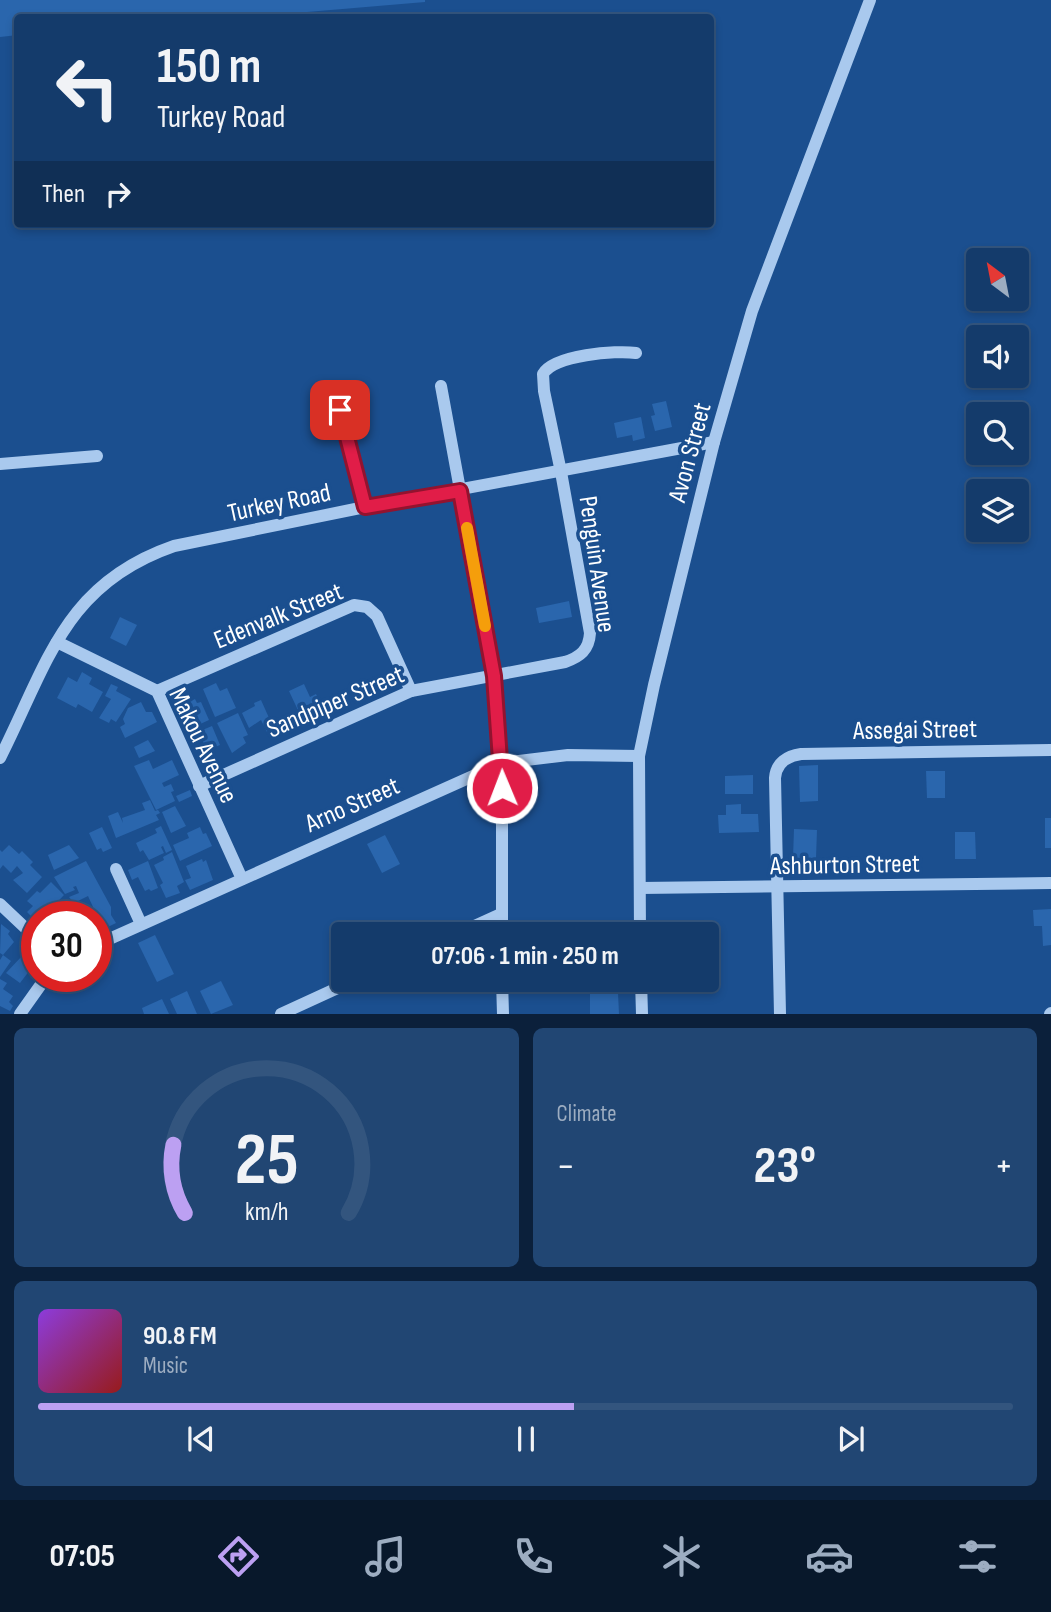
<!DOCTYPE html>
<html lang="en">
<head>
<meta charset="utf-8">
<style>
  :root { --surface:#143b6b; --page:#214673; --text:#f1f3f6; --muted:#9dadc1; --line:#33557e; --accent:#bca0f2 }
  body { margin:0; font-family:"Sofia Sans Condensed",sans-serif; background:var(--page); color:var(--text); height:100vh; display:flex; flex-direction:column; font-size:26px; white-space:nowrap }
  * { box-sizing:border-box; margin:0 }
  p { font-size:23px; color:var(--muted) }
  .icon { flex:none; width:38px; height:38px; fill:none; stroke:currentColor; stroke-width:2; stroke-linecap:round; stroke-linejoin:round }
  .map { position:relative; height:1014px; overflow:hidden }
  .details { display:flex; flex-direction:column; gap:14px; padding:14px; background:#0b203b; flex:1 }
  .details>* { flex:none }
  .top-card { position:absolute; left:14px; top:14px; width:700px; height:214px; border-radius:7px; box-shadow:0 4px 10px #0003,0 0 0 2px var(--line); background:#143b6b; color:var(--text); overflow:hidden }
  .needle { width:46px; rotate:328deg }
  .controls { position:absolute; left:966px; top:248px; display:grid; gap:14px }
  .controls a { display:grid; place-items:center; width:63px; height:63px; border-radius:7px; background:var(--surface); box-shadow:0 4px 10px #0003,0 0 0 2px var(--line); font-size:35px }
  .speed { position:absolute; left:21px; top:901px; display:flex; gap:14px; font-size:35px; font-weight:700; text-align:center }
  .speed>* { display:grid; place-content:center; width:91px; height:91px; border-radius:50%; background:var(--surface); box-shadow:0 4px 10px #0003,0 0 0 2px var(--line); line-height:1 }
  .speed .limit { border:10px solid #d22; background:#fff; color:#111 }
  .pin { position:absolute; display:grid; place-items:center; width:60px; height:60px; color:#fff; margin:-30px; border-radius:14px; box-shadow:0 4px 10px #0006 }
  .me { position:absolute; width:77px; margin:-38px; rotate:359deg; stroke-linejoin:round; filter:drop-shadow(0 0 5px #0008) }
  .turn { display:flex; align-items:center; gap:24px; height:147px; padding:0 28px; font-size:32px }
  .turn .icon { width:91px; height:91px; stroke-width:2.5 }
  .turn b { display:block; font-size:49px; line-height:60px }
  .then { display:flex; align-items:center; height:66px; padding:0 28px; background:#0003; gap:14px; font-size:26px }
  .big { font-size:52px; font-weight:700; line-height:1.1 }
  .details .card { flex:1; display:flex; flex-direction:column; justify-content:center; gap:10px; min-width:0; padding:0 24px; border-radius:10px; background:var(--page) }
  .details .dial { align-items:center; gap:0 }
  .dial svg { height:182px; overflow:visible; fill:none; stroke:var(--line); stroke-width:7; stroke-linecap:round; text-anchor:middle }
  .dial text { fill:var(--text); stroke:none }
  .song { display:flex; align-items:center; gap:21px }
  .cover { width:84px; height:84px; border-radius:10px; background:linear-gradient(135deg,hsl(270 70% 55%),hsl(0 70% 35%)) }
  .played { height:7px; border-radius:4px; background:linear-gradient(90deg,var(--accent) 55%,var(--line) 55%) }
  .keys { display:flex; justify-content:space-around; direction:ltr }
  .heat { display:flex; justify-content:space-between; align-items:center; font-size:38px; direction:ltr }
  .details .tiles { flex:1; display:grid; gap:14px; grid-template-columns:1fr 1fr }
  .card:last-child { grid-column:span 2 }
  .trip { position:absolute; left:331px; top:922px; width:388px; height:70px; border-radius:7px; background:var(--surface); box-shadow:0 4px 10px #0003,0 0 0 2px var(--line); font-weight:700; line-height:70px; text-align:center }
  .dock { display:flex; height:112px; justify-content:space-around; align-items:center; background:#08182b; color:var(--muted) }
  .dock .icon { width:49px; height:49px }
  .dock .current { color:var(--accent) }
  .dock b { font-size:32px; color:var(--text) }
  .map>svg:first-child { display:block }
  .building { fill:#2a66ad }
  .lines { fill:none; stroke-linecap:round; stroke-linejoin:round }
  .minor { stroke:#a9c9ee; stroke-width:12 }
  .route-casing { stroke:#92132f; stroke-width:18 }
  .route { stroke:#e11d48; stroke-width:12 }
  .slow { stroke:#f59e0b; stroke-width:12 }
  .labels { text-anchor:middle; stroke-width:7; stroke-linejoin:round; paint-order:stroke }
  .street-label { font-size:26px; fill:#fff; stroke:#1b4f8f }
</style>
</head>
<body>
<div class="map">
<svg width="1051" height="1014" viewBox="0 0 1051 1014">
  <rect width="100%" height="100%" fill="#1b4f8f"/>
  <g class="building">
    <polygon points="0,0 425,0 425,2 235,18 18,18 18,35 0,37"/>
    <polygon points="666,401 672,427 655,431 651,416 655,415 652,404"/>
    <polygon points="641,417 645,438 633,441 632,435 617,438 614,423"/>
    <polygon points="569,601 572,617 539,623 536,608"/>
    <polygon points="120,617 137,625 126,646 110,638"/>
    <polygon points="82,672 92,678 89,684 103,692 92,712 78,704 76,708 57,698 68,677 77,682"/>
    <polygon points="216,683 220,691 227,688 236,708 215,717 203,689"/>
    <polygon points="111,684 118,687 116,691 131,699 116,722 111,719 109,723 99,718 111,699 105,696"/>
    <polygon points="304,684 310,697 316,694 322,708 311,713 312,717 303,721 289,691"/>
    <polygon points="195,699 197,703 201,702 209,720 196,726 186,703"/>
    <polygon points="261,700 274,729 267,732 261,720 249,728 242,713 255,706 254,703"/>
    <polygon points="141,702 146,712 152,712 157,722 125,738 120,727 125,724 123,719 128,708"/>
    <polygon points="238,713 248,735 243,737 246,743 232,753 217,723"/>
    <polygon points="212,726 220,745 208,750 206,745 204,746 200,731"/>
    <polygon points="148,740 155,751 139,758 134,747"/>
    <polygon points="149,760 153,769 172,760 179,775 162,783 164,787 171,784 174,791 171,792 175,801 156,810 134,766"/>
    <polygon points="818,765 818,801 800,802 799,766"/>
    <polygon points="926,771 945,771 945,798 927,798"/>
    <polygon points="753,775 753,794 725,794 725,776"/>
    <polygon points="190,790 192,796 179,802 176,796"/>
    <polygon points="150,800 155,811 158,810 160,813 156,815 159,820 116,838 108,816 118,812 123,823 122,818 145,810 142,803"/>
    <polygon points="741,804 741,814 758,814 759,832 719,833 718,815 726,815 726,805"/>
    <polygon points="175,806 186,826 171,833 162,812"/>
    <rect x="1045" y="818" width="6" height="30"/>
    <polygon points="161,826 172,850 166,853 163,846 161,847 164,853 149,860 143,850 140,852 136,843 157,833 155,829"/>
    <polygon points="102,827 112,848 103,852 101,848 97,850 89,833"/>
    <polygon points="200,827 203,834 206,833 212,846 180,861 173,845 189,838 187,833"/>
    <polygon points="794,829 817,830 816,858 793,858"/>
    <polygon points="955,832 975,832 976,859 955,859"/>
    <polygon points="385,835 400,864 382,873 367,844"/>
    <polygon points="9,845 19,854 22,851 33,862 30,865 42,877 27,893 13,880 23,873 17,866 11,873 3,865 0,869 0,850 2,852"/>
    <polygon points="69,845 79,858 54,870 48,855"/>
    <polygon points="172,852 184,882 177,886 180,893 166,898 160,885 163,883 154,865 164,860 163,857"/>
    <polygon points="202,859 203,862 206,860 213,880 190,890 185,880 191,878 186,866"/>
    <polygon points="86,861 111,907 111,915 116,923 106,928 97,913 94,915 91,908 93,907 88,896 74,903 69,897 79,893 76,886 73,887 75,890 65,894 54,877"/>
    <polygon points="148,861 158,888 151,891 149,889 145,891 138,877 132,880 128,870"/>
    <polygon points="51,882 64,895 43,917 37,917 37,922 27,912 33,906 27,901 37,891 40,893"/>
    <polygon points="65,902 67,903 82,917 55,917 57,915 54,913"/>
    <polygon points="1051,909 1051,945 1043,946 1042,926 1034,926 1033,910"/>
    <polygon points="1,924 10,931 8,934 14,942 3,955 0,953"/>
    <rect x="583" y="925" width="37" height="9"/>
    <polygon points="155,935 174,974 157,982 138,943"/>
    <polygon points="28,946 36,955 37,961 32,966 28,963 33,966 20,983 6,973 22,956 30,960 22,952"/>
    <polygon points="3,955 11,961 0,977 0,960"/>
    <polygon points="0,979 7,983 3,989 13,996 9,1002 13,1006 10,1011 0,1006"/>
    <polygon points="221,981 233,1005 211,1014 200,991"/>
    <polygon points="187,991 197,1014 177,1014 170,999"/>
    <polygon points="618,993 619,1014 590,1014 590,994"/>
    <polygon points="162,999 169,1014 144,1014 142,1008"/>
  </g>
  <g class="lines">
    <g class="minor">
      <polyline points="441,386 494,675 502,763 502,934"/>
      <polyline points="340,410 365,507"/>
      <polyline points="0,464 97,456"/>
      <polyline points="57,642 157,691 242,879"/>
      <polyline points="157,691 354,605 367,607 377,616 411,691"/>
      <path d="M0 758C48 663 64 584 174 546L365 507 714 442"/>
      <path d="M199 786 411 691 565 662C580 657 589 650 590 633L561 472 544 391 543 374C554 355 616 350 636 353"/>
      <polyline points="116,869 141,924"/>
      <polyline points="640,888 1051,883"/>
      <polyline points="0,904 37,939"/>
      <polyline points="457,934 501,914"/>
      <polyline points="640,934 639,756 654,685 714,442 752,311 870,0"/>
      <polyline points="96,945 502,763 568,755 639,756"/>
      <polyline points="502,980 503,1014"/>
      <polyline points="641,980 642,1014"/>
      <polyline points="20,1014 47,976"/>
      <polyline points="281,1014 355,980"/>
      <path d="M780 1014 775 778C776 763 787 756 801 754L1051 750"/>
      <polyline points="1050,1014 1051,1013"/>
    </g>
  </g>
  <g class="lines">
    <defs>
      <polyline id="route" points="340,410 365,507 460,491 494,676 502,788"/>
    </defs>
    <use href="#route" class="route-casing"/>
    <use href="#route" class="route"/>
    <polyline class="slow" points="467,528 485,626"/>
  </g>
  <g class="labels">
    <g class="street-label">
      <text transform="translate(689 452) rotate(-75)" y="9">Avon Street</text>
      <text transform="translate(279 502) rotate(-12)" y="9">Turkey Road</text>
      <text transform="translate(598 564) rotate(82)" y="9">Penguin Avenue</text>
      <text transform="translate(278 615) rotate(-22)" y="9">Edenvalk Street</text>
      <text transform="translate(335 701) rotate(-23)" y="9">Sandpiper Street</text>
      <text transform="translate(915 729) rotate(-1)" y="9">Assegai Street</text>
      <text transform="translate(204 745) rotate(64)" y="9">Makou Avenue</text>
      <text transform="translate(352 804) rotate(-24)" y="9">Arno Street</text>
      <text transform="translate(845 864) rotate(-1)" y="9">Ashburton Street</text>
    </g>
  </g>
</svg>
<div class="controls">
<a><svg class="needle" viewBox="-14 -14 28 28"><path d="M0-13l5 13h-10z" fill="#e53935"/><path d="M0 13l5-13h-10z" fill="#9dadc1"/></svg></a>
<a><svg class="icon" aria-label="sound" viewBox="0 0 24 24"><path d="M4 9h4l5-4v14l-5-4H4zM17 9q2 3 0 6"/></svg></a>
<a><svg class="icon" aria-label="search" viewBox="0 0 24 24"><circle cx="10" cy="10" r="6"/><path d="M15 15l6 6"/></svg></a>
<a><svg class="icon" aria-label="layers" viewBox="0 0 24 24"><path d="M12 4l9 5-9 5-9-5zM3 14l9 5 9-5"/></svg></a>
</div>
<div class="speed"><div class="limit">30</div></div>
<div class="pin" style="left:340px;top:410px;background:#d93025"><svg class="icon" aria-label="arrive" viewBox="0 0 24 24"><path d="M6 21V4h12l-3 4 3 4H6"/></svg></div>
<svg class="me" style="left:502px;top:788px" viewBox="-20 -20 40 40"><circle r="17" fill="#e11d48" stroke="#fff" stroke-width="3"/><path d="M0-11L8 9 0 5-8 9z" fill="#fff"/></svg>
<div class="trip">07:06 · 1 min · 250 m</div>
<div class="top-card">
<div class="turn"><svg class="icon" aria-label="left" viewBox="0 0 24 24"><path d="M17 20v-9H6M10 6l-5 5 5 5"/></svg><div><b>150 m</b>Turkey Road</div></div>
<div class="then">Then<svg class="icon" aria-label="right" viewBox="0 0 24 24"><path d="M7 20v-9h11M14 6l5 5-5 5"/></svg></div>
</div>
</div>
<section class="details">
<div class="tiles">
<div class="card dial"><svg viewBox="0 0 100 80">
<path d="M14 69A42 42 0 1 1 86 69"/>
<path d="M14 69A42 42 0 0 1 9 39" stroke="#bca0f2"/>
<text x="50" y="56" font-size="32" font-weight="700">25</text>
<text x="50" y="72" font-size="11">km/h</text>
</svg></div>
<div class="card"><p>Climate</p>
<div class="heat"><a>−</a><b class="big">23°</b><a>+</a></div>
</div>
<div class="card">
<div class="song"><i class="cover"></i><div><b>90.8 FM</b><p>Music</p></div></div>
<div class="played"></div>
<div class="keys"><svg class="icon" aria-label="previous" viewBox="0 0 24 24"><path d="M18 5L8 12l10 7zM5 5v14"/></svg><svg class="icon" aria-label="pause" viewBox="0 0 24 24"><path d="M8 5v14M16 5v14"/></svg><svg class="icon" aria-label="next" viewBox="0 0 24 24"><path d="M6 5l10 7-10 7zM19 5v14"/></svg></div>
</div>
</div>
</section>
<nav class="dock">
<b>07:05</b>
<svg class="icon current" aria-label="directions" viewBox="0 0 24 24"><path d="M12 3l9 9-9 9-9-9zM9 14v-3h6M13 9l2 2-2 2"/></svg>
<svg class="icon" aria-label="music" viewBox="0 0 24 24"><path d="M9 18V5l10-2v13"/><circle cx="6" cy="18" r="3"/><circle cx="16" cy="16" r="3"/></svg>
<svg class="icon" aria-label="phone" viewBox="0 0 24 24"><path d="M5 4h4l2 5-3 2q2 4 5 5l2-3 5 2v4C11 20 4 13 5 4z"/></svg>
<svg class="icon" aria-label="climate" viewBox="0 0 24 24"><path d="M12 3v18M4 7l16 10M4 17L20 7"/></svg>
<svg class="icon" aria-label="car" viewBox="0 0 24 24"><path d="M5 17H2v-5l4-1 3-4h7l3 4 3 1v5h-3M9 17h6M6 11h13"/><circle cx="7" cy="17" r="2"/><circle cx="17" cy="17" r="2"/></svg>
<svg class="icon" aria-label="filters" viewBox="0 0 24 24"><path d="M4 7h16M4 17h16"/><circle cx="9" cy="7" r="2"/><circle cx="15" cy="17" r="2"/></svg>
</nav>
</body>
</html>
